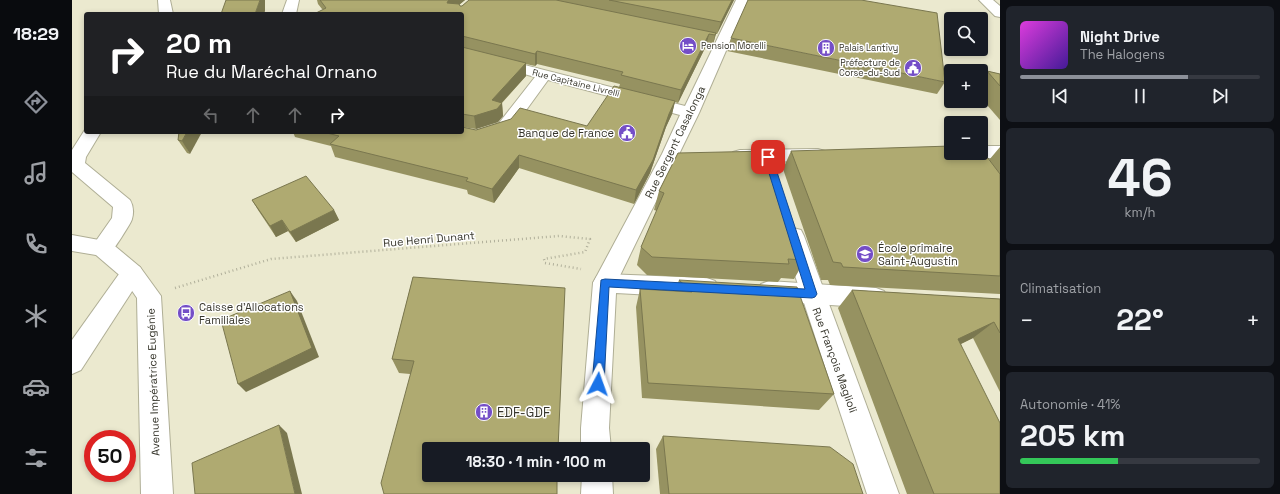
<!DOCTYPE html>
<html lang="fr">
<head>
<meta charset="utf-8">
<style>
  :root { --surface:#171b24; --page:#20242c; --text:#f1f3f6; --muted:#9ea1a6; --line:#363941; --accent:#8c9099 }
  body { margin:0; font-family:"Space Grotesk",sans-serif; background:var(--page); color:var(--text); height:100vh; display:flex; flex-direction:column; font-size:15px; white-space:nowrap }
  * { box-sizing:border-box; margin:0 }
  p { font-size:13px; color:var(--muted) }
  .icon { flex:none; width:22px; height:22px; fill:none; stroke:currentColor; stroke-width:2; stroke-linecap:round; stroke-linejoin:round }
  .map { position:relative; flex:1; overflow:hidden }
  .panel { display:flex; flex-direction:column; gap:6px; padding:6px; background:#0d0f14; width:280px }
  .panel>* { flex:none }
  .guide { position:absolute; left:12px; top:12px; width:380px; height:122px; border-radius:4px; box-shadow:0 2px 6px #0003; background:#202124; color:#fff; overflow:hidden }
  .fabs { position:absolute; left:872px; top:12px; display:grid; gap:8px }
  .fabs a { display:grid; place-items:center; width:44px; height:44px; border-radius:4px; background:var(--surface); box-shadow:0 2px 6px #0003; font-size:20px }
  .speed { position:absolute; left:12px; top:430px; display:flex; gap:8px; font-size:20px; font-weight:700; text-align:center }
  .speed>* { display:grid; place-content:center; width:52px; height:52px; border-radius:50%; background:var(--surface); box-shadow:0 2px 6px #0003; line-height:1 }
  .speed .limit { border:6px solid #d22; background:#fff; color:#111 }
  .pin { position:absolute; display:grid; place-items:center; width:34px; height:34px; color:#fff; margin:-17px; border-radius:8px; box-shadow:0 2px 6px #0006 }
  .me { position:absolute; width:44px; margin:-22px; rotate:4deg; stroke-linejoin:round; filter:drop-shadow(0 0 3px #0008) }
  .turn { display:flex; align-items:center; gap:14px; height:84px; padding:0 16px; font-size:18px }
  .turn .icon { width:52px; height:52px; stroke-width:2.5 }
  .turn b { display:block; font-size:28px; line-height:34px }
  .lanes { display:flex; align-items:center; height:38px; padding:0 16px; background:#0003; justify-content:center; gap:20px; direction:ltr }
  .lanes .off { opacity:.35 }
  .big { font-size:30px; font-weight:700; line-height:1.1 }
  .panel .widget { flex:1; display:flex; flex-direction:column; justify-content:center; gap:6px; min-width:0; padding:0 14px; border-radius:6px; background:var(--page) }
  .panel .dial { align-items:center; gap:0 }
  .dial b { font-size:52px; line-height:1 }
  .song { display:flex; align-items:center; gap:12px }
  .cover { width:48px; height:48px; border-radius:6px; background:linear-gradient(135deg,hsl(300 70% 55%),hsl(260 70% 35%)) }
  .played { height:4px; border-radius:2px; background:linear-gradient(90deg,var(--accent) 70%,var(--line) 70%) }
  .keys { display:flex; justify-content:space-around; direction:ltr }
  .heat { display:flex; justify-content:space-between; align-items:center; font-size:22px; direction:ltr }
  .charge { height:6px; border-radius:3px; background:linear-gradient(90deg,#34c759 41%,var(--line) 0) }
  .trip { position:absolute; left:350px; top:442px; width:228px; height:40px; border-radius:4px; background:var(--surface); box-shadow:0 2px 6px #0003; font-weight:700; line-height:40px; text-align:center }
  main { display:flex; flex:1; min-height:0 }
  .menu { display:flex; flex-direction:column; width:72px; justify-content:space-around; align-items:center; background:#090b0e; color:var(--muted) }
  .menu .icon { width:28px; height:28px }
  .menu .active { color:var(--accent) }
  .menu b { font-size:18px; color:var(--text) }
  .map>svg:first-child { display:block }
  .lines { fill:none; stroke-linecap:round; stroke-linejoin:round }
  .minor-casing { stroke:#afae95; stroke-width:2 }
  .major-casing { stroke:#afae95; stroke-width:2 }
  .path { stroke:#b1b09b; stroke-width:2.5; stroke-dasharray:1 3; stroke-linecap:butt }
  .minor { fill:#fff; fill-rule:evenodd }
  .major { fill:#fff; fill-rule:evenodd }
  .wall { fill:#969261 }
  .shaded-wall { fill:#7a774f }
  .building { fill:#afaa71; stroke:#7a774f }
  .route { fill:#1a73e8; stroke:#114b97 }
  .labels { text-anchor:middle; stroke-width:3; stroke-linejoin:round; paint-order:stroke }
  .far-poi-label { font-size:9px; fill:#36352b; stroke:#fff; text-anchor:start }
  .far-street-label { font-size:9px; fill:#36352b; stroke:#fff }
  .poi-label { font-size:11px; fill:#36352b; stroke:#fff; text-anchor:start }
  .street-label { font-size:11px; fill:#36352b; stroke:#fff }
  .near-poi-label { font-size:13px; fill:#36352b; stroke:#fff; text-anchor:start }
</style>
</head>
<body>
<main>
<nav class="menu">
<b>18:29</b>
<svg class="icon active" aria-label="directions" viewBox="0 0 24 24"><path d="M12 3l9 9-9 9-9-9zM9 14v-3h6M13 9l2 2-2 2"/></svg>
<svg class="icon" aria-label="music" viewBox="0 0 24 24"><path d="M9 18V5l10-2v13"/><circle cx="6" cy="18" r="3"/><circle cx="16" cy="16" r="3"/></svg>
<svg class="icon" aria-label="phone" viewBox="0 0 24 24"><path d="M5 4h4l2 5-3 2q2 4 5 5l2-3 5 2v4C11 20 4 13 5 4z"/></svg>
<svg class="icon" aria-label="climate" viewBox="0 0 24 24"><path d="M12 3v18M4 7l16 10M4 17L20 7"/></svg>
<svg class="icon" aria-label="car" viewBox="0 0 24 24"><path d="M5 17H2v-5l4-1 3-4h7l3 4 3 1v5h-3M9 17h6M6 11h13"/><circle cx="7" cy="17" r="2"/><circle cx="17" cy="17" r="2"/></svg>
<svg class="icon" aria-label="filters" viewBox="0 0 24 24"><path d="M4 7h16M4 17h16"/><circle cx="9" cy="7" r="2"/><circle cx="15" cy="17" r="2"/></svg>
</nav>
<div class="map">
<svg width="928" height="494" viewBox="0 0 928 494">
  <rect width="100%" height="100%" fill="#ebe9cf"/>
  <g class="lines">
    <defs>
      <g id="minor">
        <polygon points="86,0 98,0 101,14 87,14"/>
        <polygon points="215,0 227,0 224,14 210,14"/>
        <polygon points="664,0 676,0 627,113 541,290 533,292 525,290 521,283 590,154 608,115 476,80 439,131 405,142 378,136 375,132 390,132 390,128 404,131 427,123 463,77 390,57 390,49 613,106"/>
        <polygon points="907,0 921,0 928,6 928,17 923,16"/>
        <path d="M14 128V132H29L14 157 13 163 58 200C61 205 62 212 60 219 60 222 40 252 38 254 33 257 27 255 22 254L19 248 40 218 41 207 0 172V150Z"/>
        <polygon points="909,146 928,146 928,158 909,158 902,156 900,153 909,153"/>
        <polygon points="746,149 753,151 755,155 753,159 746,161 668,162 661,160 659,156 661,152 668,150"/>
        <polygon points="721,228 729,230 732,236 827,494 795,494 710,236 713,230"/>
        <polygon points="60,264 68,267 71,273 68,279 9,370 0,374 0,340 52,267"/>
      </g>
      <g id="major">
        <polygon points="0,235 38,242 68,267 89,296 101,494 69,494 65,298 52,279 24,255 0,251"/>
        <polygon points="533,274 635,278 643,281 647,288 643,295 635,298 544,293 537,428 539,449 509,449 509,428 521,283 525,276"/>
        <polygon points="697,281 804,288 812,291 816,298 812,305 804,308 697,301 689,298 685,291 689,284"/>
        <polygon points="510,475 540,475 541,494 509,494"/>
      </g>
    </defs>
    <use href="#minor" class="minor-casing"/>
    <use href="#major" class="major-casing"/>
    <polyline class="path" points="103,288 199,259 487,236 518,239 513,252 472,259 473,263 509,269"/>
    <use href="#minor" class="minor"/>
    <use href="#major" class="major"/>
  </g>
  <g class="wall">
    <polygon points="245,0 393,0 387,5 388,6 390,6 397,0 662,0 645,34 644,34 640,47 634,46 606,103 603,102 600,114 594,127 578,173 562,204 447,168 422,203 396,194 395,190 263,157 259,146 223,137 221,132 390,132 404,130 515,126 547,87 548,84 465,64 463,66 454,64 454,76 430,103 431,116 426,122 404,129 390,127 390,14 250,9 246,4"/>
    <polygon points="659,38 873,82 865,94 655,51"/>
    <polygon points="915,71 928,74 928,120 909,98 909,79"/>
    <polygon points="107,132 118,154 115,153 106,140"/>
    <polygon points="928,147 928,294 758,285 756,280 749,280 711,169 719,151 917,160"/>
    <polygon points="606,153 733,260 722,279 709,278 706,282 575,275 565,265 569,247 585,211 582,210 587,191"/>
    <polygon points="180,200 262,210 267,220 224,242 216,231 204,237 186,210"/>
    <polygon points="341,277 485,494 338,374 327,373 320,359"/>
    <polygon points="607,280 762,394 747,410 570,398 564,307 568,289 603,291"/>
    <polygon points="780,290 928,299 928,392 901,338 889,344 928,494 835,494 766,308"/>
    <polygon points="591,436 791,494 588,494 584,449"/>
  </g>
  <g class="shaded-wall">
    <polygon points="188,0 193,0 193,11 192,14 183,14"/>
    <polygon points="377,0 393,0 377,13 375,3 376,1"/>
    <polygon points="660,0 662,0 645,34 649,22"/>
    <polygon points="644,33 641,45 640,47 643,35"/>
    <polygon points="637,34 634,46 606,103 609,90"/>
    <polygon points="465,51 465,64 463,66 463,54"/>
    <polygon points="454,63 454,76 424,109 430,103 431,116 426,122 404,129 402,116 420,100"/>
    <polygon points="603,101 600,114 594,127 578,173 562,204 564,190 597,114"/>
    <polygon points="115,132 130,132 118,154 110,141"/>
    <polygon points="136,132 145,132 137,134"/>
    <polygon points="447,155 447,168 422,203 420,189"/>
    <polygon points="262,210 267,220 224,242 218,232"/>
    <polygon points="210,220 216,231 204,237 198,226"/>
    <polygon points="218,291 225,301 247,357 174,392 166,384"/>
    <polygon points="922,322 901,338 866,355 886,339"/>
    <polygon points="207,425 215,433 230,494 223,494"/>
  </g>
  <g class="building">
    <polygon points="154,0 188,0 183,14 149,14"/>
    <polygon points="248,0 377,0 376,1 375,3 387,4 388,6 390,6 397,0 484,0 644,33 643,35 637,34 609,90 549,75 551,72 465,51 463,54 390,36 390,14 242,14 254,8"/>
    <polygon points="537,0 660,0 649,22"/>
    <polygon points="676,0 789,0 865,13 873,82 659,38"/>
    <polygon points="390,47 454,63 420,100 430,103 425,109 402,116 390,114"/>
    <polygon points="915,71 928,74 928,86"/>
    <polygon points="542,86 603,101 597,114 581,160 564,190 447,155 420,189 394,181 396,178 258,144 267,136 251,132 390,132 390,127 404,130 439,119 448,108 515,126"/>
    <polygon points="107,132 115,132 110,141 106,140"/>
    <polygon points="879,146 879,153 909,153 909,149 928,174 928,276 771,267 769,263 761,262 719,151"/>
    <polygon points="697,151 733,260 716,259 717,264 580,257 569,247 592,193 587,191 606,153"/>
    <polygon points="234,176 262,210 218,232 210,220 198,226 180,200"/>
    <polygon points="341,277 493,288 486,449 357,449 357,475 485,475 485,494 312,494 309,483 342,361 320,359"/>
    <polygon points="607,280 725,287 762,394 576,383 568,289 620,292"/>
    <polygon points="780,290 928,299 928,333 922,322 886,339 928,423 928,494 862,494"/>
    <polygon points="218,291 240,348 166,384 149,320"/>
    <polygon points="207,425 223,494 123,494 120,463"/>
    <polygon points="591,436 758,447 781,464 791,494 597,494"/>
  </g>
  <polygon class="route" points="696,154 700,157 745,294 743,297 740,298 537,287 532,384 530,388 526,389 522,388 520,384 529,280 533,279 733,289 692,157"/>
  <defs>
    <symbol id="hotel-disc" viewBox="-11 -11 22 22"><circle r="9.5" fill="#744ec7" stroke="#fff"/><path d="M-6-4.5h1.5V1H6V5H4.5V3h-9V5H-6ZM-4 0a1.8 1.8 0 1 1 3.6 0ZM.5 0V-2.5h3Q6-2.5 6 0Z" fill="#fff"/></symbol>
    <symbol id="building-disc" viewBox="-11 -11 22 22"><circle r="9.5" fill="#744ec7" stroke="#fff"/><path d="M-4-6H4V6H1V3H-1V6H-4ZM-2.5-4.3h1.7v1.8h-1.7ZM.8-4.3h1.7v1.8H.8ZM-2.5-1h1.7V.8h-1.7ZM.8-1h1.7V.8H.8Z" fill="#fff"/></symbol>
    <symbol id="civic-disc" viewBox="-11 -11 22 22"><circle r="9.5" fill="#744ec7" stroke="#fff"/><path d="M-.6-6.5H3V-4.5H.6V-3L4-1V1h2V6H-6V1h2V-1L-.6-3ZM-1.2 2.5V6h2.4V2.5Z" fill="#fff"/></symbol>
    <symbol id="school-disc" viewBox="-11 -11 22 22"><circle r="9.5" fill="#744ec7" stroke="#fff"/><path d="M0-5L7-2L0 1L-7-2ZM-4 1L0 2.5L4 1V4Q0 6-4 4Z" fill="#fff"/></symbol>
    <symbol id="bus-disc" viewBox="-11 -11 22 22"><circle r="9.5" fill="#744ec7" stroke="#fff"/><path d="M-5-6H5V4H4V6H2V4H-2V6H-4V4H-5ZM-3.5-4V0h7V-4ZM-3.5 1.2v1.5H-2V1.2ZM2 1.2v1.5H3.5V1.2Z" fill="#fff"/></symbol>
  </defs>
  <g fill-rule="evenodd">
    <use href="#hotel-disc" x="606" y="36" width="20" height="20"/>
    <use href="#building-disc" x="744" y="38" width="20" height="20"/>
    <use href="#civic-disc" x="831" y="58" width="20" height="20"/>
    <use href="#civic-disc" x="545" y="123" width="20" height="20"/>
    <use href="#school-disc" x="783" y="244" width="20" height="20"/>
    <use href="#bus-disc" x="104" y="303" width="20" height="20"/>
    <use href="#building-disc" x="402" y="402" width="20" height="20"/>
  </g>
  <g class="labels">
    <g class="far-poi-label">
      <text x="629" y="49">Pension Morelli</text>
      <text x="767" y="51">Palais Lantivy</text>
      <text x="828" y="66" text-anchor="end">Préfecture de<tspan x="828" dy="10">Corse-du-Sud</tspan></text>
    </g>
    <g class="far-street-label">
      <text transform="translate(504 83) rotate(14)" y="3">Rue Capitaine Livrelli</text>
    </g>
    <g class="poi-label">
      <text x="542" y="137" text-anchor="end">Banque de France</text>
      <text x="806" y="252">École primaire<tspan x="806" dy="13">Saint-Augustin</tspan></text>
      <text x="127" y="311">Caisse d'Allocations<tspan x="127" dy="13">Familiales</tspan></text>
    </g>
    <g class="street-label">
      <text transform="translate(603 142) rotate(-64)" y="4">Rue Sergent Casalonga</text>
      <text transform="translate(357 239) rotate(-5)" y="4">Rue Henri Dunant</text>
      <text transform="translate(763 360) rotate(70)" y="4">Rue François Maglioli</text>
      <text transform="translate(81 382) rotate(-92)" y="4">Avenue Impératrice Eugénie</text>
    </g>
    <g class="near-poi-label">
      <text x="425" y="417">EDF-GDF</text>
    </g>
  </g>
</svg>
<div class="fabs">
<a><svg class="icon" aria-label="search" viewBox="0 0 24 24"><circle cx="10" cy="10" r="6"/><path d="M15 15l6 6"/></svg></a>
<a>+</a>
<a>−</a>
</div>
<div class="speed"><div class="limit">50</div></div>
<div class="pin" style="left:696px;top:157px;background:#d93025"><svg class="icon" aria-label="arrive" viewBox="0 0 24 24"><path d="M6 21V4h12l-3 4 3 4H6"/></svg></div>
<svg class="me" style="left:526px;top:384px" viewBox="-20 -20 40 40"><path d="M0-17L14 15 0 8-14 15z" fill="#1a73e8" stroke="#fff" stroke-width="4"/></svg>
<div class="trip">18:30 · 1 min · 100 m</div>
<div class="guide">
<div class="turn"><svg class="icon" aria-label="right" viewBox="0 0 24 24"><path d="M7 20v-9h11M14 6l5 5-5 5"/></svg><div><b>20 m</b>Rue du Maréchal Ornano</div></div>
<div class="lanes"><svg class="icon off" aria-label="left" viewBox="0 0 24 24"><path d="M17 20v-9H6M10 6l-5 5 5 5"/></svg><svg class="icon off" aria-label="ahead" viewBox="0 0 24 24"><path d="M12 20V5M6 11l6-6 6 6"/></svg><svg class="icon off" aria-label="ahead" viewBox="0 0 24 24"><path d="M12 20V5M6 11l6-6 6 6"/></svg><svg class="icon" aria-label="right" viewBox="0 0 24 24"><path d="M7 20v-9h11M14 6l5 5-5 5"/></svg></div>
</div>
</div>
<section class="panel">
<div class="widget">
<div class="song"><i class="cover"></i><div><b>Night Drive</b><p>The Halogens</p></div></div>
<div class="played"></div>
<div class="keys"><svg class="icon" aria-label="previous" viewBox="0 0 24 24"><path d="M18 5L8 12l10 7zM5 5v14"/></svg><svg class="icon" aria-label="pause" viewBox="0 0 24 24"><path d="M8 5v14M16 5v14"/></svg><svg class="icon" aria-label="next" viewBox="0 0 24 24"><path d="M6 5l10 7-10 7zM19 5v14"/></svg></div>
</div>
<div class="widget dial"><b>46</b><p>km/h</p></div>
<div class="widget"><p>Climatisation</p>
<div class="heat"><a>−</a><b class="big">22°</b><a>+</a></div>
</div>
<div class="widget"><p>Autonomie · 41%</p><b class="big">205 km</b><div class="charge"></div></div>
</section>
</main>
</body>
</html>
